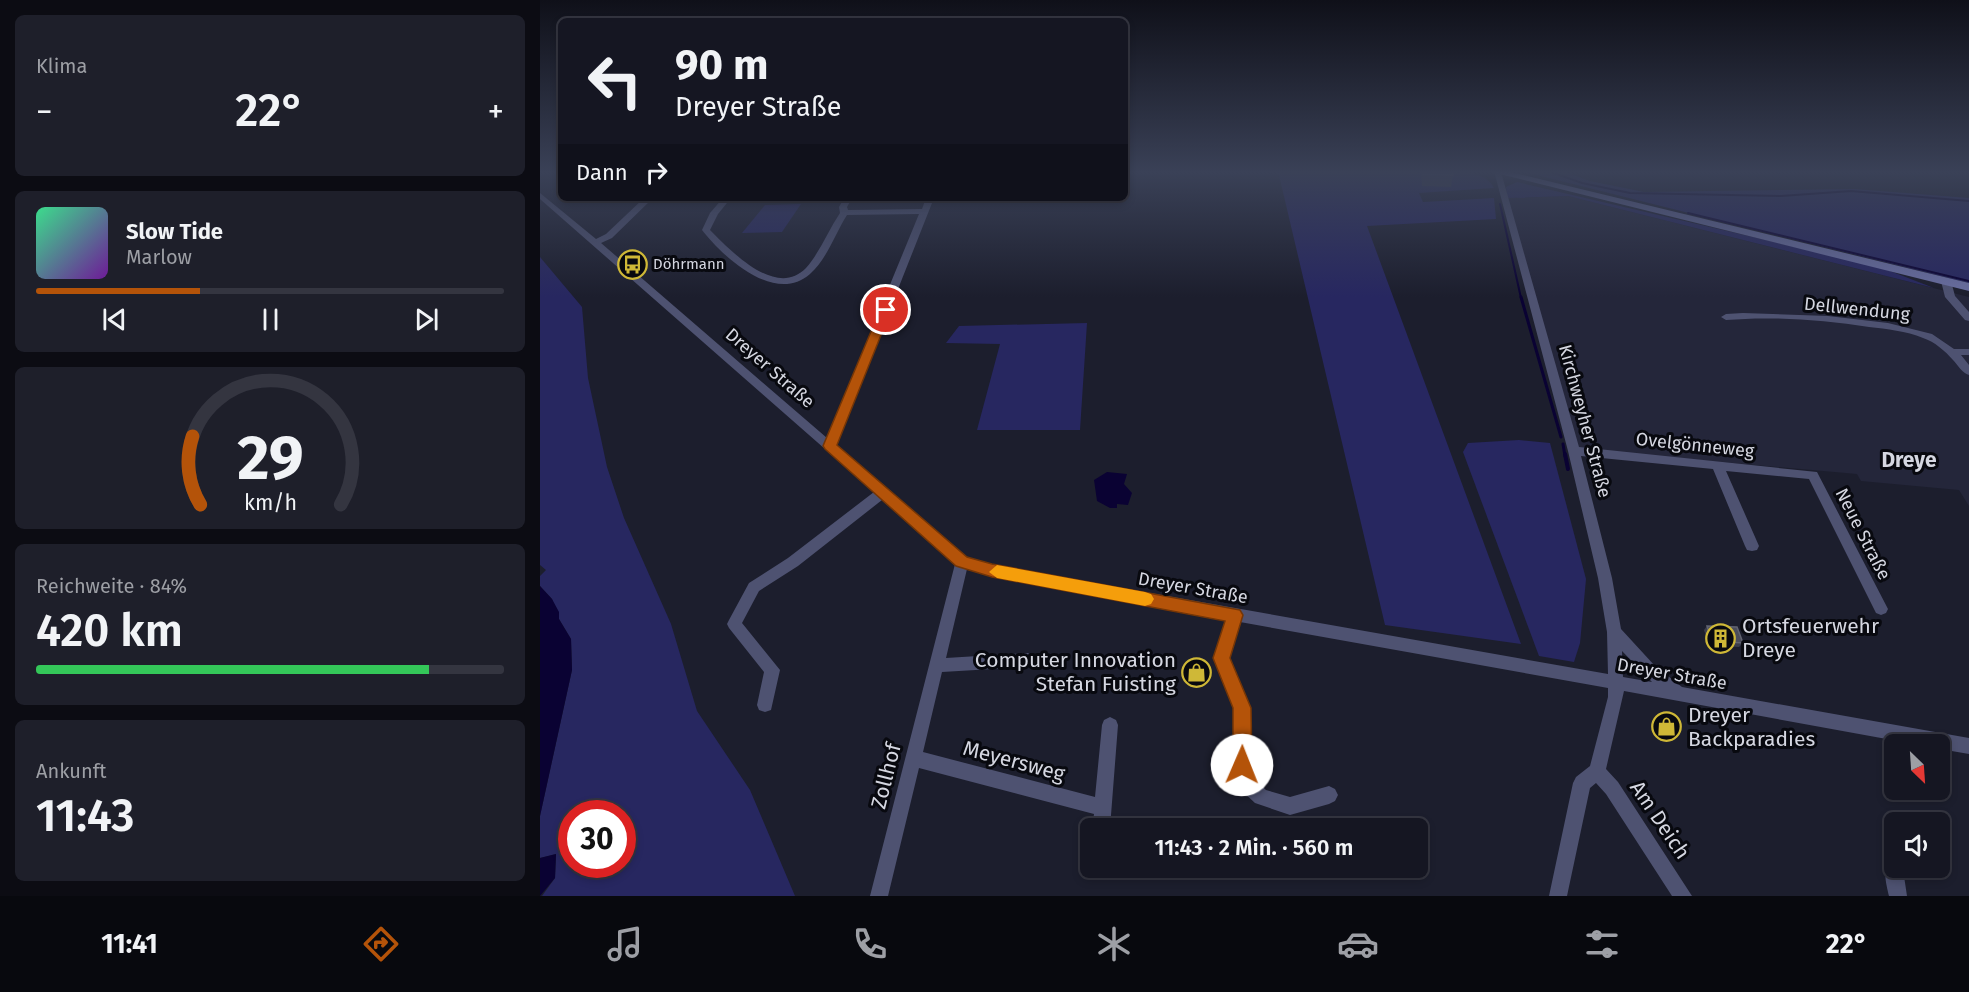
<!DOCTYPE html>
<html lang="de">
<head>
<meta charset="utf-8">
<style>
  :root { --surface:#151622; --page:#1e1f2a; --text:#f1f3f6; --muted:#9d9fa5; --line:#343540; --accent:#b45309 }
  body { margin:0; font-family:"Fira Sans",sans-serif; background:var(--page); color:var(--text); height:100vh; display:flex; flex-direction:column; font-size:22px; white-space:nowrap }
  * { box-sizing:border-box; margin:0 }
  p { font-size:20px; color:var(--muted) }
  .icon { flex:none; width:33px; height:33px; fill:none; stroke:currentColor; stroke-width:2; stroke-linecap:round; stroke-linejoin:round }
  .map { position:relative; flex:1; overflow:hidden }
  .details { display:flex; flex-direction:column; gap:15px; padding:15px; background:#0c0c13; width:540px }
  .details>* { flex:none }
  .hud { position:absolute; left:18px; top:18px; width:570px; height:183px; border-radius:9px; box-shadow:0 3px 9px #0003,0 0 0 2px var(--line); background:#151622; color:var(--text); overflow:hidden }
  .needle { width:39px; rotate:155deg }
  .fabs { position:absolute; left:1344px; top:734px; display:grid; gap:12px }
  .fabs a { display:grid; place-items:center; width:66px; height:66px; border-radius:9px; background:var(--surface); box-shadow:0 3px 9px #0003,0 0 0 2px var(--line); font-size:30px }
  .speed { position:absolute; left:18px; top:800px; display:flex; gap:12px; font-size:30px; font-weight:700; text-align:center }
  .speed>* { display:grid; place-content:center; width:78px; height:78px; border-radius:50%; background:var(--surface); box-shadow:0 3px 9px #0003,0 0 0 2px var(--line); line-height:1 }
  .speed .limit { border:9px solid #d22; background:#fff; color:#111 }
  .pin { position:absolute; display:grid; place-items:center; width:51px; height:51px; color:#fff; margin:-26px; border:3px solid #fff; border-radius:50%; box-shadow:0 2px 6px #0007 }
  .me { position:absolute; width:66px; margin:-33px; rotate:1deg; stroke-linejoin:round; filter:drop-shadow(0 0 4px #0008) }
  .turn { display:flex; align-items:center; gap:21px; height:126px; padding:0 18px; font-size:27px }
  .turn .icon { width:78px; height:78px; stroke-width:2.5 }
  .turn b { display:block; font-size:42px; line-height:51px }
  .then { display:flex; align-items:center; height:57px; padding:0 18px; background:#0003; gap:12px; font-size:22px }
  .big { font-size:45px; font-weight:600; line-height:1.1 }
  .details .widget { flex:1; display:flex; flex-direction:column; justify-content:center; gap:9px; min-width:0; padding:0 21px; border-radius:9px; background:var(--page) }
  .details .dial { align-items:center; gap:0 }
  .dial svg { height:156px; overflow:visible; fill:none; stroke:var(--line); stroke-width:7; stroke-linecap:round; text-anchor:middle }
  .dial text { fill:var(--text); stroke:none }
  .song { display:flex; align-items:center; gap:18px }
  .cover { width:72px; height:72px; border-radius:9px; background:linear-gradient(135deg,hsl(150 70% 55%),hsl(280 70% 35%)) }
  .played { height:6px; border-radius:3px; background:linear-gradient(90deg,var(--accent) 35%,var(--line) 35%) }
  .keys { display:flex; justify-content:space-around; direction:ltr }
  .heat { display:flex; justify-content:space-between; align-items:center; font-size:33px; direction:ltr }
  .charge { height:9px; border-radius:4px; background:linear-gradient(90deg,#34c759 84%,var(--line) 0) }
  .trip { position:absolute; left:540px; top:818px; width:348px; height:60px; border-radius:9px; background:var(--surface); box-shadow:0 3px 9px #0003,0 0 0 2px var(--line); font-weight:600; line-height:60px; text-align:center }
  .menu { display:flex; height:96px; justify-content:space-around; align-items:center; background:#08090e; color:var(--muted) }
  .menu .icon { width:42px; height:42px }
  .menu .current { color:var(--accent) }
  .menu b { font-size:27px; color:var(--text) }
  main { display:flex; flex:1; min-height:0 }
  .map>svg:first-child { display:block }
  .built { fill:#24263a }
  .green { fill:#272760; fill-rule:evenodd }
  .water { fill:#0a0233 }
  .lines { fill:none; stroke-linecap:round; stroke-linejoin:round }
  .stream-far2 { stroke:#0a0233; stroke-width:2 }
  .stream-far1 { stroke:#0a0233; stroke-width:3 }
  .stream { stroke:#0a0233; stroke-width:4 }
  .street { fill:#4e5271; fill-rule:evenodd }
  .secondary { fill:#696ea0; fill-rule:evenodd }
  .wall { fill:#3b3d4c }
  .building { fill:#4b4d5c; stroke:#616371; stroke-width:1.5 }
  .route { fill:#b45309; stroke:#753606; stroke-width:1.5 }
  .slow { fill:#f59e0b }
  .labels { text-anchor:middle; stroke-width:6; stroke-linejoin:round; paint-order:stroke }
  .far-poi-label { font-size:15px; fill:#d5d7e1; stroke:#08090f; text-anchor:start }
  .street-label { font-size:18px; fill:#d5d7e1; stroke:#08090f }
  .quarter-label { font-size:21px; font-weight:bold; fill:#d5d7e1; stroke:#08090f }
  .near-poi-label { font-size:21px; fill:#d5d7e1; stroke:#08090f; text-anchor:start }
  .near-street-label { font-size:21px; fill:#d5d7e1; stroke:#08090f }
</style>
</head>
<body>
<main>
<section class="details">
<div class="widget"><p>Klima</p>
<div class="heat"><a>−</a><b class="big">22°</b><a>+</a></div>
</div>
<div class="widget">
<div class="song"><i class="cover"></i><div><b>Slow Tide</b><p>Marlow</p></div></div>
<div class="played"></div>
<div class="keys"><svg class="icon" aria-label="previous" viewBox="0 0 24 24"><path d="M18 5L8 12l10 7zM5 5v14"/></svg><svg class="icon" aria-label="pause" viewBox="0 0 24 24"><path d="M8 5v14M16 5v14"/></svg><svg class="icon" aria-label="next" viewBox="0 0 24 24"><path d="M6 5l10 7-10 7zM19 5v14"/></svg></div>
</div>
<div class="widget dial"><svg viewBox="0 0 100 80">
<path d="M14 69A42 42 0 1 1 86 69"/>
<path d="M14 69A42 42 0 0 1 10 34" stroke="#b45309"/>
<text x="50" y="56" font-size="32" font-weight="700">29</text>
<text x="50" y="72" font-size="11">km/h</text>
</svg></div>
<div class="widget"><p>Reichweite · 84%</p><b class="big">420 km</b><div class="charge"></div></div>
<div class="widget"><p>Ankunft</p><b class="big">11:43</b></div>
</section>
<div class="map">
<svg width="1429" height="896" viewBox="0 0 1429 896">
  <rect width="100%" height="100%" fill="#1c1e2d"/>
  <polygon class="built" points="1028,196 1429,297 1429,506 1419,490 1321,481 1317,474 1036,449 967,198"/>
  <g class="green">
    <path d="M738 171H917C931 173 947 174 954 188L879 193 883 202 954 198 956 219 827 226 981 644 845 625Z"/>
    <polygon points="981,171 1022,171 1050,181 1104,192 1315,189 1429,198 1429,283"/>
    <polygon points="977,182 1337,266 1394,288 1028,196 967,198 966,187"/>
    <polygon points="261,204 242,232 202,233 225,205"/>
    <path d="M0 257 42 307 48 378 67 467 84 518 131 624 157 711 210 790 255 896H2L15 878 16 854 0 858V816L32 670 31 639 19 619 12 599 0 586V576L6 570 0 565ZM32 813H82V864H32Z"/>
    <polygon points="547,323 540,430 437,430 460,344 406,343 419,326"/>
    <polygon points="979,440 1010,443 1046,579 1040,643 1034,662 999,656 923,452 928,443"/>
  </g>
  <g class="water">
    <polygon points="567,472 587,474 584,484 592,493 588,505 577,504 577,508 570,508 557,501 554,480"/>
    <polygon points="0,586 12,599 19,612 19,619 31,639 32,670 0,816"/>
    <polygon points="16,854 15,878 0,896 0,858"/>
  </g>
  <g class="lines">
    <g class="stream-far2">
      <polyline points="1008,171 1042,183 1090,193 1241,196 1311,191 1429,201"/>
      <polyline points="960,204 981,298"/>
      <polyline points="1148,213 1429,281"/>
    </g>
    <g class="stream-far1">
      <polyline points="981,297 1021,437"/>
      <polyline points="1023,444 1025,456"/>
    </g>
    <polyline class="stream" points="1025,454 1028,469"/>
    <g class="street">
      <path d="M954 171 961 172 1039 447 1277 472 1348 609 1346 613 1341 615 1336 613 1269 479 1186 471 1219 546 1217 550 1212 551 1207 550 1205 546 1173 469 1041 456 1072 578 1081 629 1115 666 1142 687 1429 738V754L1400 749V744H1374L1084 691 1066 769 1078 782 1152 896H1132L1066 794 1056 783 1050 788 1027 896H1009L1033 783 1036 777 1050 766 1068 697V688L700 622 689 658 710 708V765L714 779 726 790 750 797 789 786 795 789 798 795 795 801 789 804 750 815 715 803 701 790 694 765V708L673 658 686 619 452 577 427 569 406 658 488 653 493 655 496 660 493 665 488 667 402 672 383 752 555 797 562 725 564 720 570 717 576 720 578 725 570 828H552L554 814 379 768 348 896H330L415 564 342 500 258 566 219 591 202 623 240 670 231 710 225 712 219 710 217 705 224 672 189 628 187 624 189 620 209 583 248 558 334 492 0 199V193L56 239 66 234 104 198H113L72 238 61 243 287 438 379 214 307 215C295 234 287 259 270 274 235 305 183 257 162 230L170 213 183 198H191L178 214 170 230C191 251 236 299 266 268 280 252 288 231 300 213L299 207 304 198H312L307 207 308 210 382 209 386 198H394L296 446 427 558 452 565 1068 674 1067 632 1058 578 1028 451ZM1082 651 1112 682 1083 677Z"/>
      <polygon points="1406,278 1411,281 1415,296 1429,312 1429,321 1425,320 1405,297 1401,281"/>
      <path d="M1203 313 1288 316 1348 323 1392 334 1414 349H1429V355H1421L1429 365V375C1422 373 1418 365 1413 360 1405 351 1395 342 1383 338 1366 331 1347 329 1329 327 1282 320 1233 316 1186 320L1181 317 1186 314Z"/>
      <path d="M1354 861V867H1370L1367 873 1364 876 1367 896H1349C1346 882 1341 868 1354 861Z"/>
    </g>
    <polygon class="secondary" points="948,171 966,171 1429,283 1429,291"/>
  </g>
  <g class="wall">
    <polygon points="881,171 912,171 913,175 911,187 882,186"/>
    <polygon points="1167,626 1203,643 1199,647 1169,645 1164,630"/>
  </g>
  <g class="building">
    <polygon points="883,171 912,171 913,175 883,174"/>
    <polygon points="1167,626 1197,627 1203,643 1172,641"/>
  </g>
  <linearGradient id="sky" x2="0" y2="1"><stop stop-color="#0f1019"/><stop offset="0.58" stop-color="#3a4157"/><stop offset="1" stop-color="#3a4157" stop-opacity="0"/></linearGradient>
  <rect width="1429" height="297" fill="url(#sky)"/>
  <polygon class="route" points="346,307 351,310 297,445 427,557 452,564 700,610 703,615 690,658 711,708 712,765 709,772 702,775 695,772 693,765 693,708 673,658 685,621 452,577 416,566 285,449 283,446 340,310"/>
  <polygon class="slow" points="457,565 605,592 611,594 614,599 611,604 605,606 457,578 449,572"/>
  <defs>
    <symbol id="bus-ring" viewBox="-11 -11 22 22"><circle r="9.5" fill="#08090f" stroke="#cfb837" stroke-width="1.5"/><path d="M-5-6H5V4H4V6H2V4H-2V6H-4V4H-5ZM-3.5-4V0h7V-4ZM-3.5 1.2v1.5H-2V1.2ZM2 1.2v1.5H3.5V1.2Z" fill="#cfb837"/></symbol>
    <symbol id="building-ring" viewBox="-11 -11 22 22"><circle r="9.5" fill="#08090f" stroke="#cfb837" stroke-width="1.5"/><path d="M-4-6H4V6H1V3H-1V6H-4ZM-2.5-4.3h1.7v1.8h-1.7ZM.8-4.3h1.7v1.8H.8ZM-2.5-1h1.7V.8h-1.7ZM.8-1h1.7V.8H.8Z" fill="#cfb837"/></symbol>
    <symbol id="shop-ring" viewBox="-11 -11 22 22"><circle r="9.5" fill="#08090f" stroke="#cfb837" stroke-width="1.5"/><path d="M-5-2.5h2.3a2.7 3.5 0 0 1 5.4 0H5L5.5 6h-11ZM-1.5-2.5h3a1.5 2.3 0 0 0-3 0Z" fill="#cfb837"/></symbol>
  </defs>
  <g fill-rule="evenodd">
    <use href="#bus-ring" x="76" y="248" width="33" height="33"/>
    <use href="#building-ring" x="1164" y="622" width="33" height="33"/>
    <use href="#shop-ring" x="640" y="656" width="33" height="33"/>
    <use href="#shop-ring" x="1110" y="710" width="33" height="33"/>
  </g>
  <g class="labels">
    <g class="far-poi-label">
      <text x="113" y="269">Döhrmann</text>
    </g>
    <g class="street-label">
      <text transform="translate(1317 309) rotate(6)" y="6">Dellwendung</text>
      <text transform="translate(230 368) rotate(41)" y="6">Dreyer Straße</text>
      <text transform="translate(1045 421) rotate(75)" y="6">Kirchweyher Straße</text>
      <text transform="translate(1155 445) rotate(6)" y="6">Ovelgönneweg</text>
      <text transform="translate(1323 534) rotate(63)" y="6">Neue Straße</text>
      <text transform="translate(653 588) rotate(10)" y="6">Dreyer Straße</text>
      <text transform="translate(1132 674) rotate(10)" y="6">Dreyer Straße</text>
    </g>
    <g class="quarter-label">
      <text x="1369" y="467">Dreye</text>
    </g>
    <g class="near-poi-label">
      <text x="1202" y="633">Ortsfeuerwehr<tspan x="1202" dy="24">Dreye</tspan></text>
      <text x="636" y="667" text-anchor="end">Computer Innovation<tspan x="636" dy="24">Stefan Fuisting</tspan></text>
      <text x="1148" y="722">Dreyer<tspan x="1148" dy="24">Backparadies</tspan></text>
    </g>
    <g class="near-street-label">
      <text transform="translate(474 761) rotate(15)" y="7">Meyersweg</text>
      <text transform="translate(346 776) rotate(-76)" y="7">Zollhof</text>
      <text transform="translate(1120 820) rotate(56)" y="7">Am Deich</text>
    </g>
  </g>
</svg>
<div class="fabs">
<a><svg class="needle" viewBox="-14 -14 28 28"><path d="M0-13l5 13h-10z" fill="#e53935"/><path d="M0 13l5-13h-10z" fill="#9d9fa5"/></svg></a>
<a><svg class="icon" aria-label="sound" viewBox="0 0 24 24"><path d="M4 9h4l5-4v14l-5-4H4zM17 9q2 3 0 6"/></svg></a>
</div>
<div class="speed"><div class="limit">30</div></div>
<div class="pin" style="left:346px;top:310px;background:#d93025"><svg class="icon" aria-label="arrive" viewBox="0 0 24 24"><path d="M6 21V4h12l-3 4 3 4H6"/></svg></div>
<svg class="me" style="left:702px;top:765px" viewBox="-20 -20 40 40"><circle r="19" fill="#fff"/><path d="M0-13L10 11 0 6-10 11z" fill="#b45309"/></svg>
<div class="trip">11:43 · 2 Min. · 560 m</div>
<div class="hud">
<div class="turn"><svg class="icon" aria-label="left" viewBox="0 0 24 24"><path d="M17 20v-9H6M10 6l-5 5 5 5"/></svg><div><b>90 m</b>Dreyer Straße</div></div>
<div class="then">Dann<svg class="icon" aria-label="right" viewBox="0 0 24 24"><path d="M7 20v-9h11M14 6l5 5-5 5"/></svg></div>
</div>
</div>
</main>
<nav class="menu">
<b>11:41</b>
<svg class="icon current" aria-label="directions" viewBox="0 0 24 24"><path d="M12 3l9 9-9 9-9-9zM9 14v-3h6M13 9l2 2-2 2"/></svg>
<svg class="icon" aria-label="music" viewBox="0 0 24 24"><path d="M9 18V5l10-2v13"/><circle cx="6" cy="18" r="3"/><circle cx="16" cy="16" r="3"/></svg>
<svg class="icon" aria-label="phone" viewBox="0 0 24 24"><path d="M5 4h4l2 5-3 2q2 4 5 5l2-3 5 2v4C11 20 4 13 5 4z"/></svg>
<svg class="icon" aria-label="climate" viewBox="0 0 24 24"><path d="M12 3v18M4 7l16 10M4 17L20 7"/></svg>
<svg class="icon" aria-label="car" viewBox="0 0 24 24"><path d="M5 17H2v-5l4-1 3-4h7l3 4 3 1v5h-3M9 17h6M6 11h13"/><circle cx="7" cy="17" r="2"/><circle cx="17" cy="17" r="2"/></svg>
<svg class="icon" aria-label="filters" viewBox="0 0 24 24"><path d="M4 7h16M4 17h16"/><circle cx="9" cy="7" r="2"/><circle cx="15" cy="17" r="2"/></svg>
<b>22°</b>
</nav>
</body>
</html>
